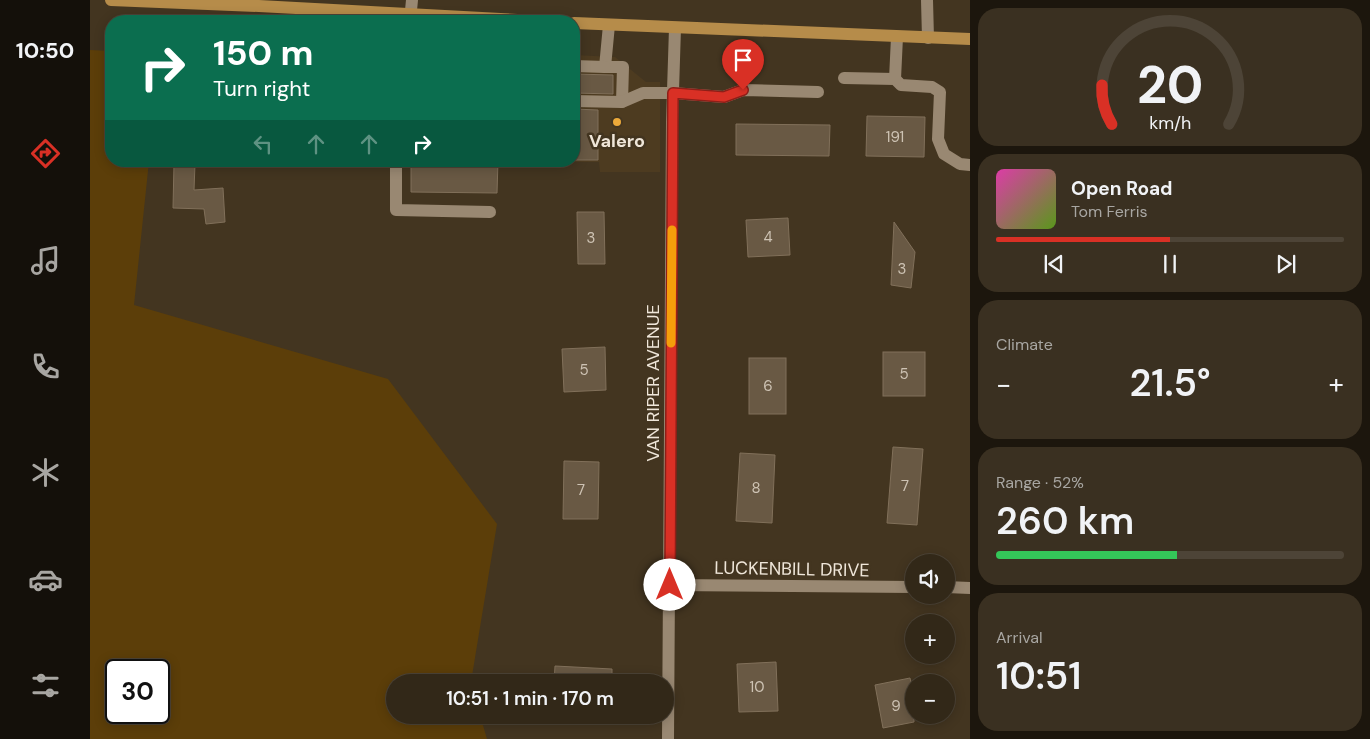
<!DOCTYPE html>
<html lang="en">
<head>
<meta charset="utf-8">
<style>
  :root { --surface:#322818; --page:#3a3021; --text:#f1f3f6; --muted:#a8a6a2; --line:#4d4437; --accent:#d93025 }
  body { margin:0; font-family:"DM Sans",sans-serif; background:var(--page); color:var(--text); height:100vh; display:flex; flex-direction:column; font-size:19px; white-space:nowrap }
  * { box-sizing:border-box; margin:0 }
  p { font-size:16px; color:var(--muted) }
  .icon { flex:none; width:28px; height:28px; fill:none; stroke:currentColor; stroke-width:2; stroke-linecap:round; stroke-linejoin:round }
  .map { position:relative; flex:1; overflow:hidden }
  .drawer { display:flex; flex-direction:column; gap:8px; padding:8px; background:#1c160d; width:400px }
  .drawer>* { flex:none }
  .top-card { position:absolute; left:15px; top:15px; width:475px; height:152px; border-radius:20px; box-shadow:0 2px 12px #0003,0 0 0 1px var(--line); background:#0b6e4f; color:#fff; overflow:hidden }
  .fabs { position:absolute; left:815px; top:554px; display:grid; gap:10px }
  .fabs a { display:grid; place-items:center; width:50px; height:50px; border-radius:50%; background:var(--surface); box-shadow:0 2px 12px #0003,0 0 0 1px var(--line); font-size:25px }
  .speed { position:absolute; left:15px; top:659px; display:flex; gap:10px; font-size:25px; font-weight:700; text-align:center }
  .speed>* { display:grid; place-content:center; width:65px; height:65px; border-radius:50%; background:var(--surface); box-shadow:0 2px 12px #0003,0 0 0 1px var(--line); line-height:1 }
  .speed .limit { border:2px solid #111; border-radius:8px; background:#fff; color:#111 }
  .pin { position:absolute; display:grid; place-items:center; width:42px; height:42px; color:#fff; margin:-51px -21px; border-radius:50% 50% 50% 0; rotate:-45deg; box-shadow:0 0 5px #0007 }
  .pin .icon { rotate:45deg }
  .me { position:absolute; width:55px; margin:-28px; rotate:0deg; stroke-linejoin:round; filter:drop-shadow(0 0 4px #0008) }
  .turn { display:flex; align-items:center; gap:18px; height:105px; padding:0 25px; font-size:22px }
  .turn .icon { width:65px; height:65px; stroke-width:2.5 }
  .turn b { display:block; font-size:35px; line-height:42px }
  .lanes { display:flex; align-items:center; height:48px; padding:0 25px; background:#0003; justify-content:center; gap:25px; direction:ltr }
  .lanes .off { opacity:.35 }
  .big { font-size:38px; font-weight:600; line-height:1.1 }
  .drawer .card { flex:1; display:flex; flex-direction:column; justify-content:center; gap:8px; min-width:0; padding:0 18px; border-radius:20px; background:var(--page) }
  .drawer .dial { align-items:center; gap:0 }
  .dial svg { height:130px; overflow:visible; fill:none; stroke:var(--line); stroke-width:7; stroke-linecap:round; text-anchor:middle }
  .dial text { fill:var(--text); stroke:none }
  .song { display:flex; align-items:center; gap:15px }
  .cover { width:60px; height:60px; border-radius:8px; background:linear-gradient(135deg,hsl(320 70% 55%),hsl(90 70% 35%)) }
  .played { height:5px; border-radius:2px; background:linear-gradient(90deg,var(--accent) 50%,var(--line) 50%) }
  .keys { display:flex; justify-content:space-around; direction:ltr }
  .heat { display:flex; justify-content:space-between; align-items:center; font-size:28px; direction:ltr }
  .charge { height:8px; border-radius:4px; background:linear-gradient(90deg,#34c759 52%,var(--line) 0) }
  .trip { position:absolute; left:296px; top:674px; width:288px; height:50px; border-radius:25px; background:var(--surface); box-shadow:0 2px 12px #0003,0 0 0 1px var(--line); font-weight:600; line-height:50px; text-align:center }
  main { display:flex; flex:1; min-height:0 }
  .menu { display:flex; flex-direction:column; width:90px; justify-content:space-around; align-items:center; background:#14100a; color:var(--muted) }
  .menu .icon { width:35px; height:35px }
  .menu .selected { color:var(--accent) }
  .menu b { font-size:22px; color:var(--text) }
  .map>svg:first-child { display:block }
  .built { fill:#4d3b20 }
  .green { fill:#5c3e09; fill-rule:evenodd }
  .building { fill:#695944; stroke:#81705a }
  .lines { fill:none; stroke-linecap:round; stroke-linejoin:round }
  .minor { stroke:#998872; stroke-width:12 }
  .major { stroke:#b68c4a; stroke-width:12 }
  .route-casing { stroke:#8d1f18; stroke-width:12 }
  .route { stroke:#d93025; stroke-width:9 }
  .slow { stroke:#f59e0b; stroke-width:9 }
  .poi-dot { fill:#eca93a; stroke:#433520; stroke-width:2 }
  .labels { text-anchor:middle; stroke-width:5; stroke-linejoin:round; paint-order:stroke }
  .number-label { font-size:15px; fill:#cec3b4 }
  .poi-label { font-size:18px; font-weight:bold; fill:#efe6d9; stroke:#433520 }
  .street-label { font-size:18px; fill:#efe6d9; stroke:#433520 }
</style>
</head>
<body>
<main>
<nav class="menu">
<b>10:50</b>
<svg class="icon selected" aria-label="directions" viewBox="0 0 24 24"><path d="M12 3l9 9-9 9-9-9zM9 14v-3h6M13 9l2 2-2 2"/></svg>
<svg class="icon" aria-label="music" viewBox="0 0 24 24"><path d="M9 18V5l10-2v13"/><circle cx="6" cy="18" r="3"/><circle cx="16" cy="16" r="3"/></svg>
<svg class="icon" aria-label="phone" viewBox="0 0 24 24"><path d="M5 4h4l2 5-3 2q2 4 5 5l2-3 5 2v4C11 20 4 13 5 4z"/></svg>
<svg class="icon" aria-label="climate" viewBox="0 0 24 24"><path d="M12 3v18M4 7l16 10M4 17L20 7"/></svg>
<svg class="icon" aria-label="car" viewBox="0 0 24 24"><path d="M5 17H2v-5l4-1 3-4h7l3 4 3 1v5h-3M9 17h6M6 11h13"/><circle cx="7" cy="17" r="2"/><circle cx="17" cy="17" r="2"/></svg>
<svg class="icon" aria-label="filters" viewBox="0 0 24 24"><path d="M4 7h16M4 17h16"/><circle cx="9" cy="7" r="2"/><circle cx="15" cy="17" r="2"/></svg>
</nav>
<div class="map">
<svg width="880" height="739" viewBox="0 0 880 739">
  <rect width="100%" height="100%" fill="#433520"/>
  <polygon class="built" points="484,55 525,57 556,82 570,82 570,172 510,172 509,162 423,162 484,161"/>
  <path class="green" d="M0 50 21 51V161H59L44 305 298 379 407 524 381 682H305V715H390L397 739H0ZM26 670H69V712H26Z"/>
  <g class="building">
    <polygon points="484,74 523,75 523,94 484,93"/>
    <polygon points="484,109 508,110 508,160 484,160"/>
    <polygon points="777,116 835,117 834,157 776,156"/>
    <polygon points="646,124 740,125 739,156 646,155"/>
    <polygon points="321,161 408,161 407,193 321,192"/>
    <polygon points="84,163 105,164 104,190 133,188 135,222 116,224 114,209 83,208"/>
    <polygon points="487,212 514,212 515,264 488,264"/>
    <polygon points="698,218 700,255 658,257 656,220"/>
    <polygon points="804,222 825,252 821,288 801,285"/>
    <polygon points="515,347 516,390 474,392 472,349"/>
    <rect x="793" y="352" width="42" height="44"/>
    <rect x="659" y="358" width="37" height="56"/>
    <polygon points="803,447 833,449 827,525 797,523"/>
    <polygon points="650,453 685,455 682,523 646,521"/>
    <polygon points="474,461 509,462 508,519 473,519"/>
    <polygon points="686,662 688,711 649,712 647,664"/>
    <polygon points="465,666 522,669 522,682 464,682"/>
    <polygon points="820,678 824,696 824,722 793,728 785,685"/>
  </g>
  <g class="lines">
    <g class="minor">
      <polyline points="837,0 838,38"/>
      <polyline points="320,21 322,0"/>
      <polyline points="519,25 515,67 533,67 532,102"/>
      <polyline points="484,66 515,67"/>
      <polyline points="754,78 805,79 811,85 842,87 850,92 848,139 854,154 870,164 880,165"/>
      <polyline points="805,79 807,37"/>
      <polyline points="484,101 532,102 553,93 583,93 634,97 653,90 728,92"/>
      <polyline points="306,161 306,210 400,212"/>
      <polyline points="580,585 824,587"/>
      <polyline points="856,587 880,588"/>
      <polyline points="578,739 582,122 585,28"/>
    </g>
    <g class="major">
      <polyline points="21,0 169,6 446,21"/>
      <polyline points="484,23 880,39"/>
    </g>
  </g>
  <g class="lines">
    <defs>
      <polyline id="route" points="580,585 583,93 634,97 653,90"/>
    </defs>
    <use href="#route" class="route-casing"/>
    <use href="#route" class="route"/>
    <polyline class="slow" points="581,343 582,230"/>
  </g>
  <circle class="poi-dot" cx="527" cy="122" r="5"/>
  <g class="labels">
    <g class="number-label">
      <text x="805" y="142">191</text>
      <text x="678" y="242">4</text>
      <text x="501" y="243">3</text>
      <text x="812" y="274">3</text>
      <text x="494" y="375">5</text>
      <text x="814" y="379">5</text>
      <text x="678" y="391">6</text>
      <text x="815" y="491">7</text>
      <text x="666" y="493">8</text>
      <text x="491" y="495">7</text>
      <text x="667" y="692">10</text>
      <text x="806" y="711">9</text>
    </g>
    <g class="poi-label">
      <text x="527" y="147">Valero</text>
    </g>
    <g class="street-label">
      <text transform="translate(563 383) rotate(-90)" y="6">VAN RIPER AVENUE</text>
      <text transform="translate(702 569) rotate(1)" y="6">LUCKENBILL DRIVE</text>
    </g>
  </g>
</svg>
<div class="fabs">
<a><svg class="icon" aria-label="sound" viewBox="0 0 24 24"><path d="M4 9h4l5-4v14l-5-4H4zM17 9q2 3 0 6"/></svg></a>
<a>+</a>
<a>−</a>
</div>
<div class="speed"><div class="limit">30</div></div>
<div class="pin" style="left:653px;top:90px;background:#d93025"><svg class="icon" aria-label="arrive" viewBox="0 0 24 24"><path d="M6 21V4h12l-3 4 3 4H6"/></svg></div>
<svg class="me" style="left:580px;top:585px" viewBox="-20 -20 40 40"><circle r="19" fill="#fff"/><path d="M0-13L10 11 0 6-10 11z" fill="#d93025"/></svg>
<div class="trip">10:51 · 1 min · 170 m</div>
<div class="top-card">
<div class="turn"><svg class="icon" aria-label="right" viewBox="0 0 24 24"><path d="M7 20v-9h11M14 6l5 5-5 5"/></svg><div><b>150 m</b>Turn right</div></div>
<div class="lanes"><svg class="icon off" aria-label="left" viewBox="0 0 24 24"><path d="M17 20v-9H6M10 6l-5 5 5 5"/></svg><svg class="icon off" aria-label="ahead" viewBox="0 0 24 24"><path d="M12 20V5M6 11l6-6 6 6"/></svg><svg class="icon off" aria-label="ahead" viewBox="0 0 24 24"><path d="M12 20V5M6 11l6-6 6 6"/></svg><svg class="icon" aria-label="right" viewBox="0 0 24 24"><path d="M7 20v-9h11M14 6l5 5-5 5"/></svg></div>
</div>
</div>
<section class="drawer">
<div class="card dial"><svg viewBox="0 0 100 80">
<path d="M14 69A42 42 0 1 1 86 69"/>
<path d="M14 69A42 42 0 0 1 8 45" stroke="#d93025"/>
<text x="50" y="56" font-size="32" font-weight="700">20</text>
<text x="50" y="72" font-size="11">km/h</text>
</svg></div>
<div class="card">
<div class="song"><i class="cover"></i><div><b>Open Road</b><p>Tom Ferris</p></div></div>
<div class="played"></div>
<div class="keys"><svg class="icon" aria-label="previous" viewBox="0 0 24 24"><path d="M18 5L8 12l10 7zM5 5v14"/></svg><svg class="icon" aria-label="pause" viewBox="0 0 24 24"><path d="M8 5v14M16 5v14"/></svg><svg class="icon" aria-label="next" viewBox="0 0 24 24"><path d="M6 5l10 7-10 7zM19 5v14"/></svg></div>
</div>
<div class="card"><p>Climate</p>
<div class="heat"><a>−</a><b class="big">21.5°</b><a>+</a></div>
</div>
<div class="card"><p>Range · 52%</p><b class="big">260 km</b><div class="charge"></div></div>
<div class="card"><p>Arrival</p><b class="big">10:51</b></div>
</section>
</main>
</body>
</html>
